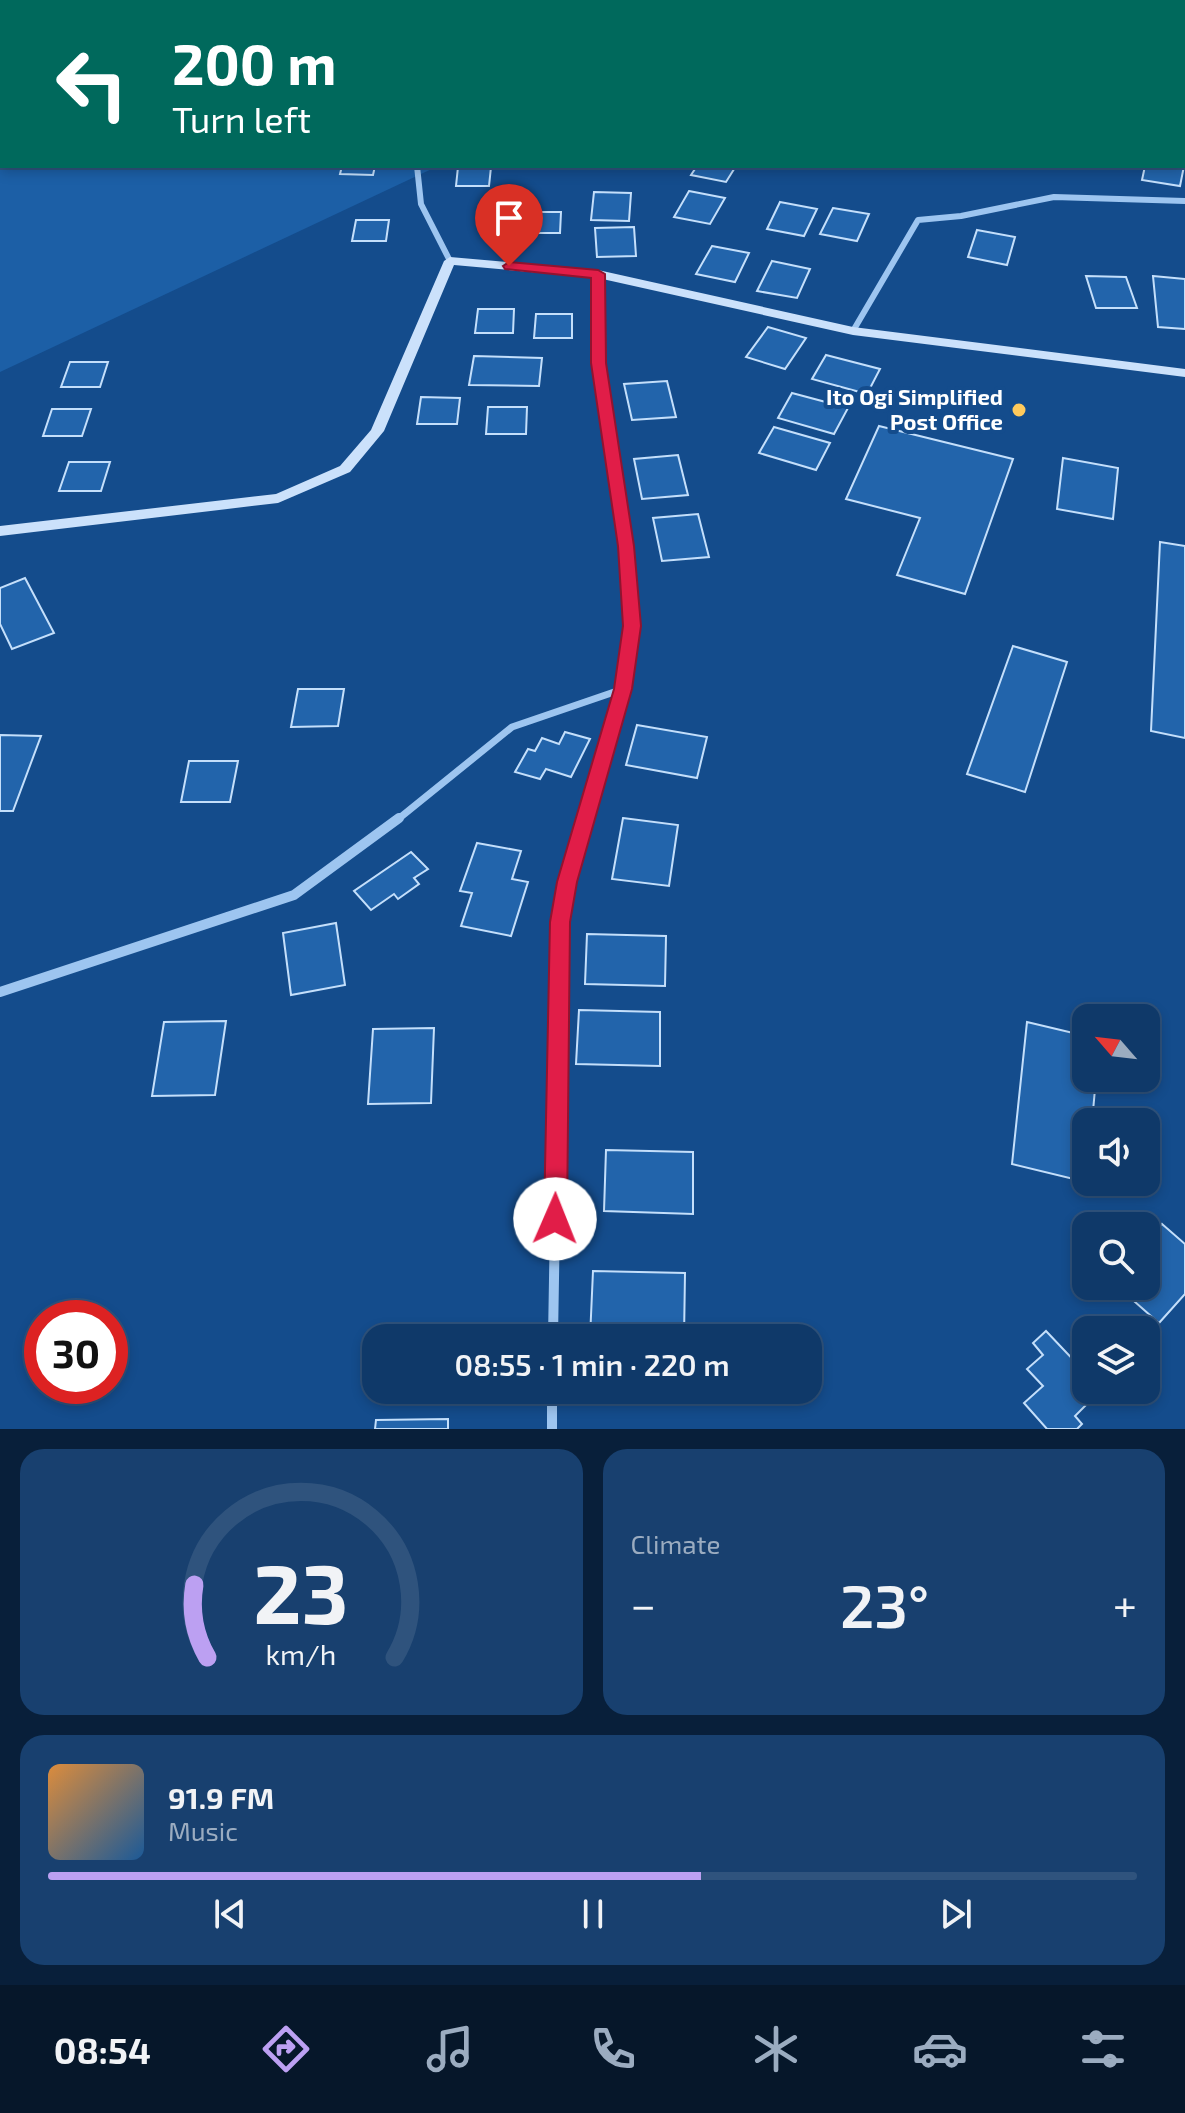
<!DOCTYPE html>
<html lang="en">
<head>
<meta charset="utf-8">
<style>
  :root { --surface:#0f3969; --page:#18406f; --text:#f1f3f6; --muted:#9bacc0; --line:#2f537d; --accent:#bca0f2 }
  body { margin:0; font-family:"Exo 2",sans-serif; background:var(--page); color:var(--text); height:100vh; display:flex; flex-direction:column; font-size:30px; white-space:nowrap }
  * { box-sizing:border-box; margin:0 }
  p { font-size:26px; color:var(--muted) }
  .icon { flex:none; width:44px; height:44px; fill:none; stroke:currentColor; stroke-width:2; stroke-linecap:round; stroke-linejoin:round }
  .map { position:relative; height:1429px; overflow:hidden }
  .drawer { display:flex; flex-direction:column; gap:20px; padding:20px; background:#081f3a; flex:1 }
  .drawer>* { flex:none }
  .top-card { position:absolute; left:0px; top:0px; width:1186px; height:168px; box-shadow:0 4px 12px #0003,0 0 0 2px var(--line); background:#00695c; color:#fff; overflow:hidden }
  .needle { width:52px; rotate:298deg }
  .tools { position:absolute; left:1072px; top:1004px; display:grid; gap:16px }
  .tools a { display:grid; place-items:center; width:88px; height:88px; border-radius:16px; background:var(--surface); box-shadow:0 4px 12px #0003,0 0 0 2px var(--line); font-size:40px }
  .speed { position:absolute; left:24px; top:1300px; display:flex; gap:16px; font-size:40px; font-weight:700; text-align:center }
  .speed>* { display:grid; place-content:center; width:104px; height:104px; border-radius:50%; background:var(--surface); box-shadow:0 4px 12px #0003,0 0 0 2px var(--line); line-height:1 }
  .speed .limit { border:12px solid #d22; background:#fff; color:#111 }
  .pin { position:absolute; display:grid; place-items:center; width:68px; height:68px; color:#fff; margin:-82px -34px; border-radius:50% 50% 50% 0; rotate:-45deg; box-shadow:0 0 8px #0007 }
  .pin .icon { rotate:45deg }
  .me { position:absolute; width:88px; margin:-44px; rotate:1deg; stroke-linejoin:round; filter:drop-shadow(0 0 6px #0008) }
  .turn { display:flex; align-items:center; gap:28px; height:168px; padding:0 40px; font-size:36px }
  .turn .icon { width:104px; height:104px; stroke-width:2.5 }
  .turn b { display:block; font-size:56px; line-height:68px }
  .big { font-size:60px; font-weight:600; line-height:1.1 }
  .drawer .tile { flex:1; display:flex; flex-direction:column; justify-content:center; gap:12px; min-width:0; padding:0 28px; border-radius:24px; background:var(--page) }
  .drawer .dial { align-items:center; gap:0 }
  .dial svg { height:208px; overflow:visible; fill:none; stroke:var(--line); stroke-width:7; stroke-linecap:round; text-anchor:middle }
  .dial text { fill:var(--text); stroke:none }
  .song { display:flex; align-items:center; gap:24px }
  .cover { width:96px; height:96px; border-radius:12px; background:linear-gradient(135deg,hsl(30 70% 55%),hsl(210 70% 35%)) }
  .played { height:8px; border-radius:4px; background:linear-gradient(90deg,var(--accent) 60%,var(--line) 60%) }
  .keys { display:flex; justify-content:space-around; direction:ltr }
  .heat { display:flex; justify-content:space-between; align-items:center; font-size:44px; direction:ltr }
  .drawer .tiles { flex:1; display:grid; gap:20px; grid-template-columns:1fr 1fr }
  .tile:last-child { grid-column:span 2 }
  .trip { position:absolute; left:362px; top:1324px; width:460px; height:80px; border-radius:24px; background:var(--surface); box-shadow:0 4px 12px #0003,0 0 0 2px var(--line); font-weight:600; line-height:80px; text-align:center }
  .dock { display:flex; height:128px; justify-content:space-around; align-items:center; background:#06172a; color:var(--muted) }
  .dock .icon { width:56px; height:56px }
  .dock .on { color:var(--accent) }
  .dock b { font-size:36px; color:var(--text) }
  .map>svg:first-child { display:block }
  .green { fill:#1c5fa6 }
  .building { fill:#2264ab; stroke:#c4dffb; stroke-width:2 }
  .lines { fill:none; stroke-linecap:round; stroke-linejoin:round }
  .street-far2 { stroke:#9dc5f0; stroke-width:6 }
  .street-far1 { stroke:#9dc5f0; stroke-width:7 }
  .street { stroke:#9dc5f0; stroke-width:10 }
  .secondary { fill:#cbe1fb; fill-rule:evenodd }
  .route { fill:#e11d48; stroke:#92132f; stroke-width:2 }
  .poi-dot { fill:#ffca5c; stroke:#144c8c; stroke-width:3 }
  .labels { text-anchor:middle; stroke-width:8; stroke-linejoin:round; paint-order:stroke }
  .poi-label { font-size:22px; font-weight:bold; fill:#fff; stroke:#144c8c; text-anchor:end }
</style>
</head>
<body>
<div class="map">
<svg width="1185" height="1429" viewBox="0 0 1185 1429">
  <rect width="100%" height="100%" fill="#144c8c"/>
  <g class="green">
    <polygon points="352,0 1185,0 1185,37 1184,2 350,2"/>
    <polygon points="0,142 2,166 438,166 0,372"/>
  </g>
  <g class="building">
    <polygon points="342,166 375,166 373,175 340,174"/>
    <polygon points="697,166 736,166 726,182 691,175"/>
    <polygon points="1145,166 1184,166 1180,186 1142,180"/>
    <polygon points="458,167 491,167 489,186 456,186"/>
    <polygon points="689,191 725,198 710,224 674,217"/>
    <polygon points="594,192 631,193 629,221 591,220"/>
    <polygon points="780,202 817,209 804,236 767,229"/>
    <polygon points="833,208 869,214 857,241 820,234"/>
    <polygon points="527,212 561,212 560,233 526,233"/>
    <polygon points="356,220 389,220 386,241 352,241"/>
    <polygon points="634,227 636,256 597,257 595,228"/>
    <polygon points="977,230 1015,237 1007,265 968,257"/>
    <polygon points="712,246 749,253 735,282 696,274"/>
    <polygon points="772,261 810,269 797,298 757,291"/>
    <polygon points="1086,276 1126,277 1137,308 1096,308"/>
    <polygon points="1153,276 1185,279 1185,329 1158,327"/>
    <polygon points="478,309 514,309 513,333 475,333"/>
    <polygon points="536,314 572,314 572,338 534,338"/>
    <polygon points="768,327 806,338 785,369 746,357"/>
    <polygon points="826,355 880,369 867,394 812,379"/>
    <polygon points="474,356 542,358 539,386 469,385"/>
    <polygon points="70,362 108,362 100,387 61,387"/>
    <polygon points="667,381 676,417 632,420 624,384"/>
    <polygon points="792,393 848,408 834,434 778,418"/>
    <polygon points="421,397 460,398 457,424 417,424"/>
    <polygon points="488,407 527,407 526,434 486,434"/>
    <polygon points="52,409 91,409 82,436 43,436"/>
    <polygon points="879,426 1013,459 965,594 897,575 920,518 846,499"/>
    <polygon points="774,427 830,443 816,470 759,453"/>
    <polygon points="678,455 688,495 642,499 634,459"/>
    <polygon points="1063,458 1118,468 1113,519 1057,509"/>
    <polygon points="69,462 110,462 101,491 59,491"/>
    <polygon points="698,514 709,557 662,561 653,518"/>
    <polygon points="1160,542 1185,546 1185,738 1151,731"/>
    <polygon points="25,578 54,633 12,649 0,624 0,588"/>
    <polygon points="1013,646 1067,662 1025,792 967,774"/>
    <polygon points="298,689 344,689 338,726 291,727"/>
    <polygon points="637,725 707,737 697,778 626,765"/>
    <polygon points="565,732 590,739 571,777 546,769 540,779 515,772 528,749 535,751 542,738 559,744"/>
    <polygon points="0,735 41,736 13,811 0,811"/>
    <polygon points="189,761 238,761 230,802 181,802"/>
    <polygon points="623,818 678,825 669,886 612,879"/>
    <polygon points="477,843 521,851 512,879 528,882 511,936 461,926 472,893 460,891"/>
    <polygon points="411,852 428,869 414,878 419,884 398,899 394,894 371,910 354,891"/>
    <polygon points="336,923 345,985 291,995 283,933"/>
    <polygon points="587,934 666,936 665,986 585,984"/>
    <polygon points="579,1010 660,1012 660,1066 576,1064"/>
    <polygon points="226,1021 215,1095 152,1096 164,1022"/>
    <polygon points="1027,1022 1086,1036 1086,1078 1096,1078 1092,1122 1086,1122 1086,1182 1012,1164"/>
    <polygon points="434,1028 431,1103 368,1104 373,1029"/>
    <polygon points="606,1150 693,1152 693,1214 604,1211"/>
    <polygon points="1162,1224 1185,1244 1185,1294 1159,1323 1127,1295 1135,1286 1146,1286 1146,1253 1150,1249 1146,1247 1146,1241"/>
    <polygon points="593,1271 685,1273 684,1338 590,1338"/>
    <polygon points="1046,1331 1082,1369 1074,1377 1094,1397 1075,1416 1082,1424 1077,1429 1047,1429 1024,1403 1043,1386 1027,1369 1043,1355 1033,1343"/>
    <polygon points="448,1419 448,1429 375,1429 376,1420"/>
  </g>
  <g class="lines">
    <g class="street-far2">
      <polyline points="134,2 161,0"/>
      <polyline points="339,2 343,0"/>
      <polyline points="417,166 421,204 450,261"/>
      <polyline points="598,274 599,355"/>
      <polyline points="853,331 918,220 961,216 1054,197 1185,201"/>
    </g>
    <g class="street-far1">
      <polyline points="397,820 512,727 623,689"/>
      <polyline points="585,820 623,689 632,626 626,546 599,353"/>
    </g>
    <g class="street">
      <polyline points="0,992 294,895 399,818"/>
      <polyline points="553,1338 560,922 567,882 586,818"/>
      <polyline points="552,1390 552,1429"/>
    </g>
    <polygon class="secondary" points="450,257 598,270 853,327 1185,369 1185,377 853,335 598,278 454,265 384,431 350,472 278,503 0,536 0,526 276,494 340,466 371,430 444,261"/>
  </g>
  <polygon class="route" points="509,262 598,270 605,274 606,363 634,546 641,626 632,689 577,882 570,922 567,1219 563,1227 555,1230 547,1227 544,1219 550,922 557,882 614,689 623,626 618,546 591,363 591,278 505,269 503,266"/>
  <circle class="poi-dot" cx="1019" cy="410" r="8"/>
  <g class="labels">
    <g class="poi-label">
      <text x="1003" y="405">Ito Ogi Simplified<tspan x="1003" dy="25">Post Office</tspan></text>
    </g>
  </g>
</svg>
<div class="tools">
<a><svg class="needle" viewBox="-14 -14 28 28"><path d="M0-13l5 13h-10z" fill="#e53935"/><path d="M0 13l5-13h-10z" fill="#9bacc0"/></svg></a>
<a><svg class="icon" aria-label="sound" viewBox="0 0 24 24"><path d="M4 9h4l5-4v14l-5-4H4zM17 9q2 3 0 6"/></svg></a>
<a><svg class="icon" aria-label="search" viewBox="0 0 24 24"><circle cx="10" cy="10" r="6"/><path d="M15 15l6 6"/></svg></a>
<a><svg class="icon" aria-label="layers" viewBox="0 0 24 24"><path d="M12 4l9 5-9 5-9-5zM3 14l9 5 9-5"/></svg></a>
</div>
<div class="speed"><div class="limit">30</div></div>
<div class="pin" style="left:509px;top:266px;background:#d93025"><svg class="icon" aria-label="arrive" viewBox="0 0 24 24"><path d="M6 21V4h12l-3 4 3 4H6"/></svg></div>
<svg class="me" style="left:555px;top:1219px" viewBox="-20 -20 40 40"><circle r="19" fill="#fff"/><path d="M0-13L10 11 0 6-10 11z" fill="#e11d48"/></svg>
<div class="trip">08:55 · 1 min · 220 m</div>
<div class="top-card">
<div class="turn"><svg class="icon" aria-label="left" viewBox="0 0 24 24"><path d="M17 20v-9H6M10 6l-5 5 5 5"/></svg><div><b>200 m</b>Turn left</div></div>
</div>
</div>
<section class="drawer">
<div class="tiles">
<div class="tile dial"><svg viewBox="0 0 100 80">
<path d="M14 69A42 42 0 1 1 86 69"/>
<path d="M14 69A42 42 0 0 1 9 41" stroke="#bca0f2"/>
<text x="50" y="56" font-size="32" font-weight="700">23</text>
<text x="50" y="72" font-size="11">km/h</text>
</svg></div>
<div class="tile"><p>Climate</p>
<div class="heat"><a>−</a><b class="big">23°</b><a>+</a></div>
</div>
<div class="tile">
<div class="song"><i class="cover"></i><div><b>91.9 FM</b><p>Music</p></div></div>
<div class="played"></div>
<div class="keys"><svg class="icon" aria-label="previous" viewBox="0 0 24 24"><path d="M18 5L8 12l10 7zM5 5v14"/></svg><svg class="icon" aria-label="pause" viewBox="0 0 24 24"><path d="M8 5v14M16 5v14"/></svg><svg class="icon" aria-label="next" viewBox="0 0 24 24"><path d="M6 5l10 7-10 7zM19 5v14"/></svg></div>
</div>
</div>
</section>
<nav class="dock">
<b>08:54</b>
<svg class="icon on" aria-label="directions" viewBox="0 0 24 24"><path d="M12 3l9 9-9 9-9-9zM9 14v-3h6M13 9l2 2-2 2"/></svg>
<svg class="icon" aria-label="music" viewBox="0 0 24 24"><path d="M9 18V5l10-2v13"/><circle cx="6" cy="18" r="3"/><circle cx="16" cy="16" r="3"/></svg>
<svg class="icon" aria-label="phone" viewBox="0 0 24 24"><path d="M5 4h4l2 5-3 2q2 4 5 5l2-3 5 2v4C11 20 4 13 5 4z"/></svg>
<svg class="icon" aria-label="climate" viewBox="0 0 24 24"><path d="M12 3v18M4 7l16 10M4 17L20 7"/></svg>
<svg class="icon" aria-label="car" viewBox="0 0 24 24"><path d="M5 17H2v-5l4-1 3-4h7l3 4 3 1v5h-3M9 17h6M6 11h13"/><circle cx="7" cy="17" r="2"/><circle cx="17" cy="17" r="2"/></svg>
<svg class="icon" aria-label="filters" viewBox="0 0 24 24"><path d="M4 7h16M4 17h16"/><circle cx="9" cy="7" r="2"/><circle cx="15" cy="17" r="2"/></svg>
</nav>
</body>
</html>
